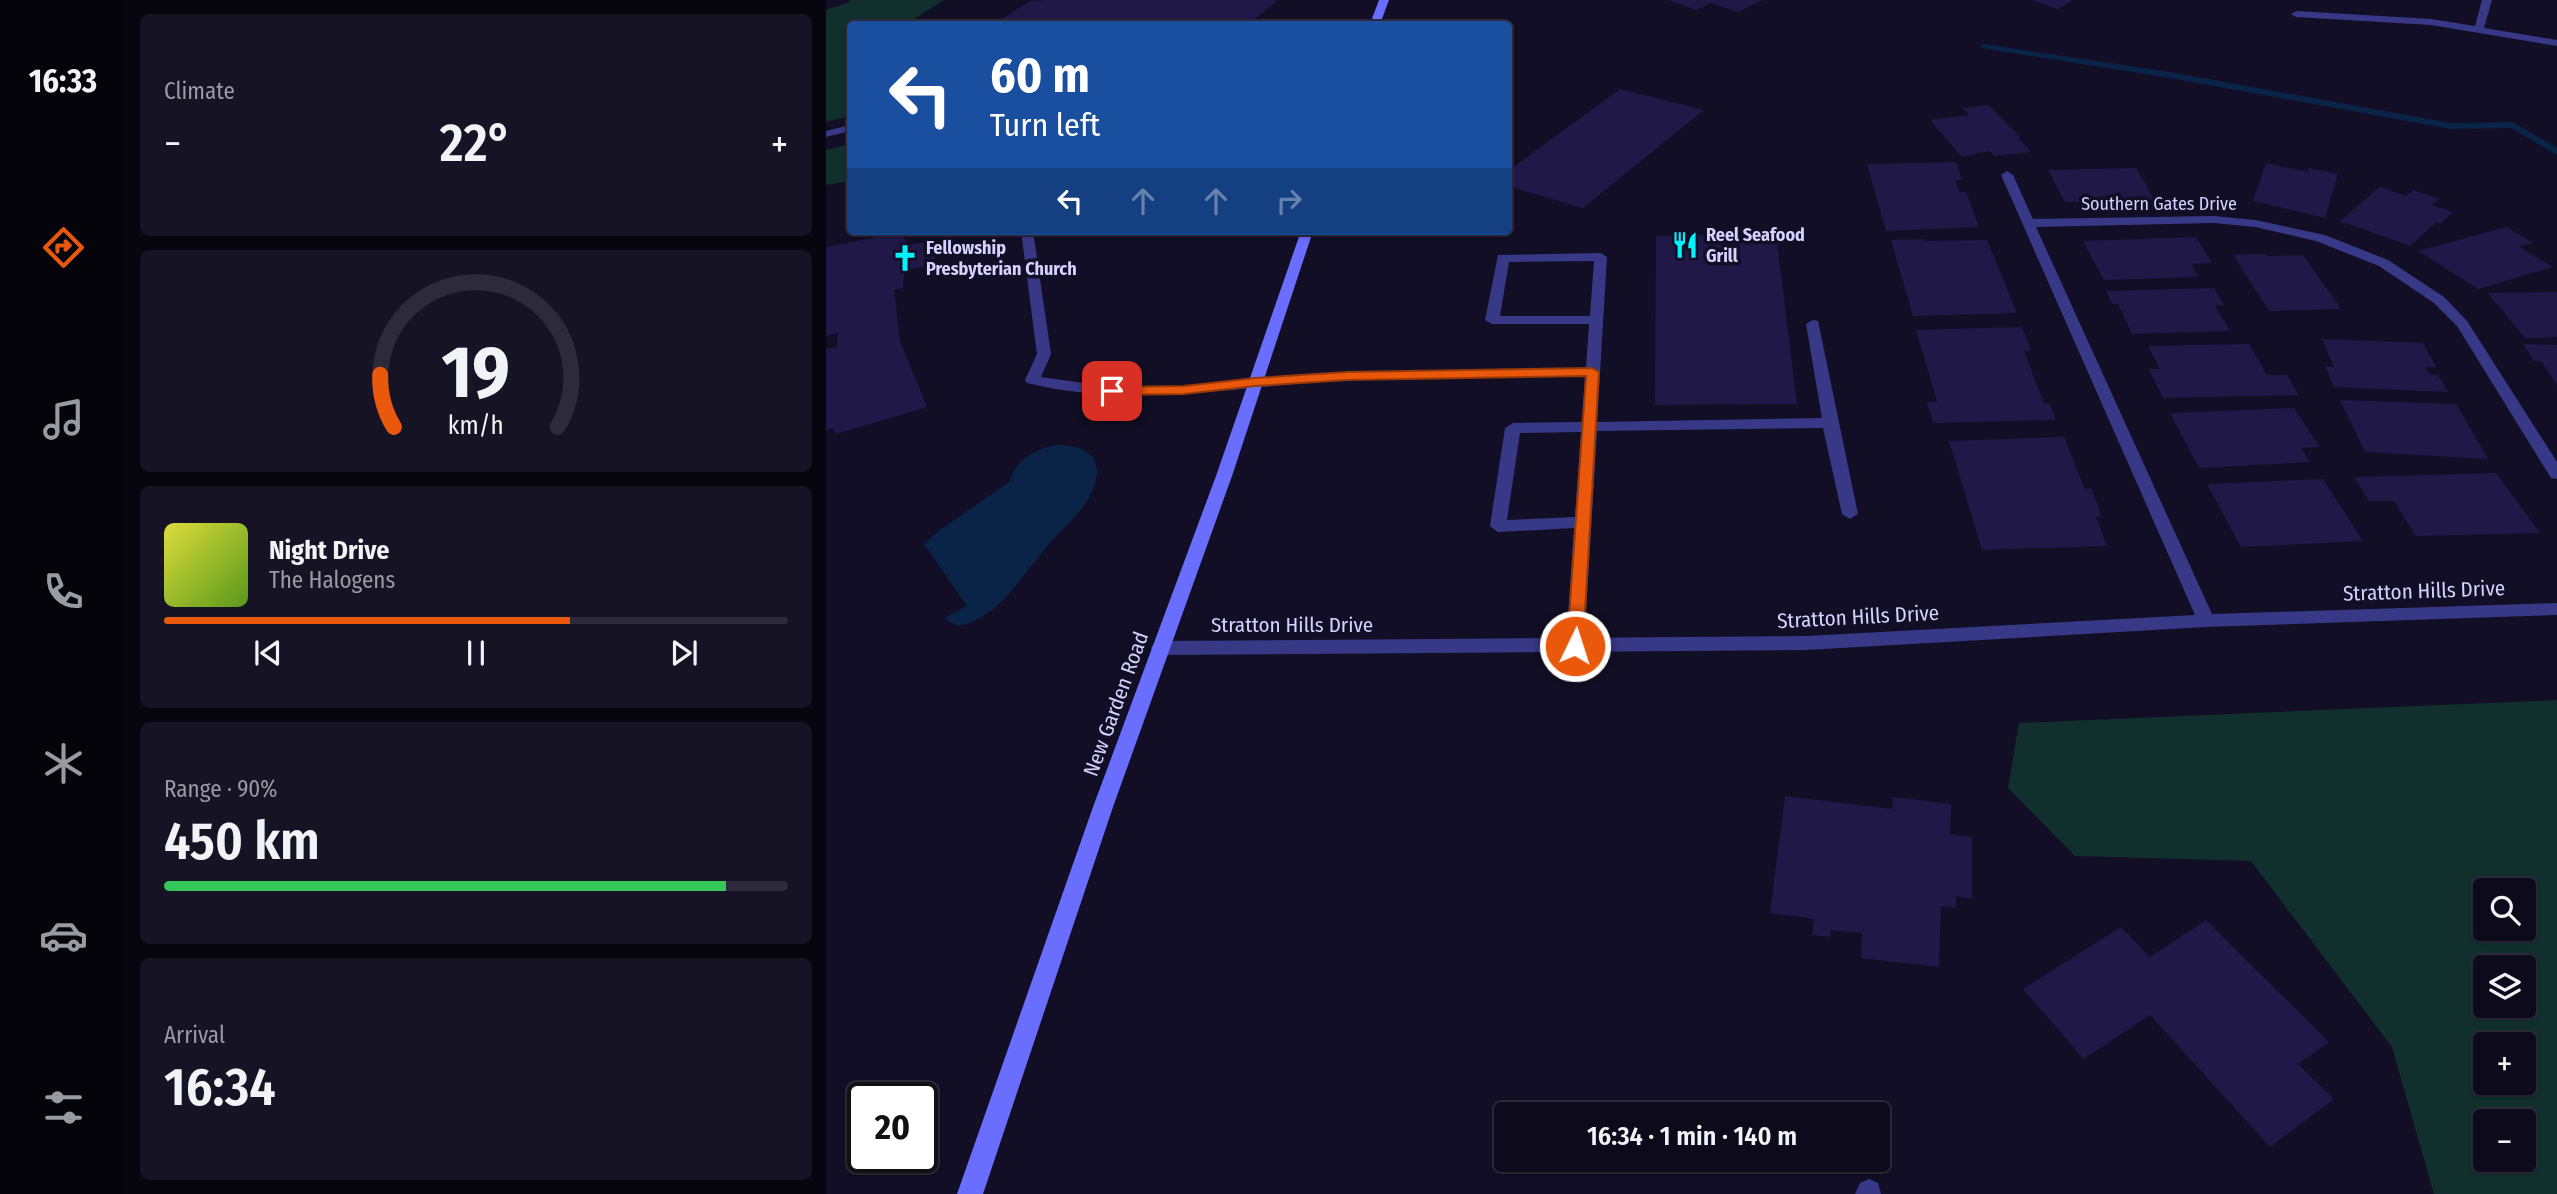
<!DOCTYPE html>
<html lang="en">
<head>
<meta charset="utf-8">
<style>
  :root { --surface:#0d0a1c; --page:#161325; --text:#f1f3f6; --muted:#9a9aa3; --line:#2d2b3b; --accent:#ea580c }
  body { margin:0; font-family:"Fira Sans Condensed",sans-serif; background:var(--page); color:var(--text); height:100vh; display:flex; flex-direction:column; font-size:26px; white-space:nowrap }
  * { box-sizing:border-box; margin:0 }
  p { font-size:23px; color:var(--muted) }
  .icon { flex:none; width:38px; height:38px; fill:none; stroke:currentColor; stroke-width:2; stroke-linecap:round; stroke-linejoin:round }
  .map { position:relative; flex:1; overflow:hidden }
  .side { display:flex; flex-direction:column; gap:14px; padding:14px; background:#07060f; width:700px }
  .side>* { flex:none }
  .hud { position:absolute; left:21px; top:21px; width:665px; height:214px; border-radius:7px; box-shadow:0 2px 5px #0004,0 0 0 2px var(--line); background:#1a4fa0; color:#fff; overflow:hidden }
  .buttons { position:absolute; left:1647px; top:878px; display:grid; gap:14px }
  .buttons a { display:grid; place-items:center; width:63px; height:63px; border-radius:7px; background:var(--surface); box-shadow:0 2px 5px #0004,0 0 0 2px var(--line); font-size:35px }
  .speed { position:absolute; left:21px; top:1082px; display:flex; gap:14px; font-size:35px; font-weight:700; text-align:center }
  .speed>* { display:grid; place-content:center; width:91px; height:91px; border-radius:50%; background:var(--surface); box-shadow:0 2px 5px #0004,0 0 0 2px var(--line); line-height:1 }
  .speed .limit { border:4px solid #111; border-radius:10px; background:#fff; color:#111 }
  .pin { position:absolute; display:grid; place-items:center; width:60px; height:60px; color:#fff; margin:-30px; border-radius:14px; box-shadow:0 4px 10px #0006 }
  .me { position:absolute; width:77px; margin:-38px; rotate:4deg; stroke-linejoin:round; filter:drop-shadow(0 0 5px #0008) }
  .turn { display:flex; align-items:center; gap:24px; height:147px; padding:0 28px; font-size:32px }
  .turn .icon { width:91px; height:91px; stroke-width:2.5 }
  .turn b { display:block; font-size:49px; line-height:60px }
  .lanes { display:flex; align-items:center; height:66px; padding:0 28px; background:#0003; justify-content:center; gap:35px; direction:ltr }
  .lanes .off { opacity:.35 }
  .big { font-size:52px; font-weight:600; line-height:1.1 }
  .side .card { flex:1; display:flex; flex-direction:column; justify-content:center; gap:10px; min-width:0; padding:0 24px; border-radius:10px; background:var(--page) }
  .side .dial { align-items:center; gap:0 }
  .dial svg { height:182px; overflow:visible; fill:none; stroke:var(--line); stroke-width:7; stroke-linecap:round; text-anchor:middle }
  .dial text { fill:var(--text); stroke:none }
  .song { display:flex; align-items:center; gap:21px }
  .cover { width:84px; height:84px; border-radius:10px; background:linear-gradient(135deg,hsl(60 70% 55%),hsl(90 70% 35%)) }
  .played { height:7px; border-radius:4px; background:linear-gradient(90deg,var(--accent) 65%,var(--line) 65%) }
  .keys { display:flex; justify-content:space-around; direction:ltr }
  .heat { display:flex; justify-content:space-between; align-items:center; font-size:38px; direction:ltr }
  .charge { height:10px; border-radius:5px; background:linear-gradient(90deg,#34c759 90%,var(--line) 0) }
  .trip { position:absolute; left:668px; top:1102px; width:396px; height:70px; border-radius:7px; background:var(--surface); box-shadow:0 2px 5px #0004,0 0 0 2px var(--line); font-weight:600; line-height:70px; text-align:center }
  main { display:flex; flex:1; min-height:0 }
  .dock { display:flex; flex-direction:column; width:126px; justify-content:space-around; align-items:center; background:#05040b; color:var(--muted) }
  .dock .icon { width:49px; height:49px }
  .dock .current { color:var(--accent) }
  .dock b { font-size:32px; color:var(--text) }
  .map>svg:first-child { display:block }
  .green { fill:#11302d; fill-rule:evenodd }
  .water { fill:#0a2448 }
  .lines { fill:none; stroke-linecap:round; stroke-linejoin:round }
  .stream { fill:#0a2448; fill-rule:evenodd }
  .building { fill:#201947 }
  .lane { fill:#373986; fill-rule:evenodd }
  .street { fill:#373986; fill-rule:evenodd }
  .secondary { fill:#696eff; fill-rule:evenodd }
  .route { fill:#ea580c; stroke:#983908; stroke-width:2 }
  .labels { text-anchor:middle; stroke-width:7; stroke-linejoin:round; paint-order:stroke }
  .far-street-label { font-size:18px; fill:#d5d2ff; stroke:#110e25 }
  .far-poi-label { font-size:18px; font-weight:bold; fill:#d5d2ff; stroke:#110e25; text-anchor:start }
  .street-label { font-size:21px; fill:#d5d2ff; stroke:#110e25 }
</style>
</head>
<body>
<main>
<nav class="dock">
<b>16:33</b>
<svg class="icon current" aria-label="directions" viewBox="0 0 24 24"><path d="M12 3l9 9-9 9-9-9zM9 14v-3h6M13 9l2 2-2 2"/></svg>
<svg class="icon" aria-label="music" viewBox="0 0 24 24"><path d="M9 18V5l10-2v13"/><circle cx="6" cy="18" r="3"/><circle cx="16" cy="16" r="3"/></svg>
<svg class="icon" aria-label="phone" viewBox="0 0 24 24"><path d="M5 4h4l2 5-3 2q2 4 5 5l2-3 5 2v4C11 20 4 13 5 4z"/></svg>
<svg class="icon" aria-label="climate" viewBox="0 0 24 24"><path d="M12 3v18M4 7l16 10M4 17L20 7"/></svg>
<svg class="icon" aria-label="car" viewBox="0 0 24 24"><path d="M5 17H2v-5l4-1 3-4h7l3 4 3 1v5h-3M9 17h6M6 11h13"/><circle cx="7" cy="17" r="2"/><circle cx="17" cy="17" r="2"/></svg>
<svg class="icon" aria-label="filters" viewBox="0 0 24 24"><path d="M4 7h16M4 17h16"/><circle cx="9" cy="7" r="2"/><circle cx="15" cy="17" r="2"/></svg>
</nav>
<section class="side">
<div class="card"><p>Climate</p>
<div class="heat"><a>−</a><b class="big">22°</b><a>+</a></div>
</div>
<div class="card dial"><svg viewBox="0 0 100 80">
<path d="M14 69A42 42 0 1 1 86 69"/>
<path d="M14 69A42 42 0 0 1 8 46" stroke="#ea580c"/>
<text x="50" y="56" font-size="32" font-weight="700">19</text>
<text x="50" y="72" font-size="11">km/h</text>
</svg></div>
<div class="card">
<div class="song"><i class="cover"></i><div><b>Night Drive</b><p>The Halogens</p></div></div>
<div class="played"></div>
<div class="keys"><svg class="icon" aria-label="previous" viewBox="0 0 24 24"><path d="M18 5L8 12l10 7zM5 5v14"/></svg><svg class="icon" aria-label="pause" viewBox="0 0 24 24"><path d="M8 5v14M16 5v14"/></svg><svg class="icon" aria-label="next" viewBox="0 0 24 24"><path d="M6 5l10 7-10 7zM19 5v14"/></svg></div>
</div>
<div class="card"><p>Range · 90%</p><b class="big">450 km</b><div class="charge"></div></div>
<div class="card"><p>Arrival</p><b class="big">16:34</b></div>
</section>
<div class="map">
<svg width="1731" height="1194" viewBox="0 0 1731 1194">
  <rect width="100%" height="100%" fill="#110e25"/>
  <g class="green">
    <polygon points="23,0 118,0 80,24 24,24 24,116 0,122 0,10 24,2"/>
    <polygon points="24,144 24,181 0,185 0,150"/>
    <path d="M1731 700V1194H1608L1566 1047 1425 861 1249 856 1182 788 1193 723ZM1659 891H1698V929H1659ZM1659 968H1698V1006H1659ZM1659 1045H1698V1083H1659ZM1659 1122H1698V1160H1659Z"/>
  </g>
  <path class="water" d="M230 445C272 445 282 469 259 504 249 519 234 531 222 545 197 574 172 620 131 626L118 618 141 606 98 544 114 530 183 482C191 459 207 450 230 445Z"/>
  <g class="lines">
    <polygon class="stream" points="1158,44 1344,72 1625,123 1687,122 1731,148 1731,155 1685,128 1625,129 1344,78 1155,48 1154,46"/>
  </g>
  <g class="building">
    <polygon points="221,0 452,0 423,24 170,23 204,1"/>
    <polygon points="842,0 937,0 912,12 885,3 870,10"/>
    <polygon points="1205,0 1247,0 1232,9"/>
    <polygon points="794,89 878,110 757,208 682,186 682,171"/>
    <polygon points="1163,105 1195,138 1192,138 1205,152 1168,156 1164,151 1136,157 1104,120 1143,115 1137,108"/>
    <polygon points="1130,162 1136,180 1129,180 1134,192 1140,192 1153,227 1060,231 1041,164"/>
    <polygon points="1440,163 1482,172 1483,168 1512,174 1499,218 1427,201"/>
    <polygon points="1310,168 1330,202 1239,202 1222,170"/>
    <polygon points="1554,187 1580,196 1587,190 1613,199 1606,205 1627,212 1614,224 1610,222 1584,246 1514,221"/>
    <polygon points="1681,227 1707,243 1693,247 1727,267 1652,289 1592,251"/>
    <polygon points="76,232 81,245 104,241 110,264 78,271 77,288 68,290 74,341 101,407 10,434 7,428 0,430 0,349 11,347 12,333 0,336 0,247"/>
    <polygon points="950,234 971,404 829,405 830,236"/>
    <polygon points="1370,237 1386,263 1365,264 1373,277 1278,280 1257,241"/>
    <polygon points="1098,239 1098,241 1161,240 1191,313 1087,316 1065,240"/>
    <polygon points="1440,254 1441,256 1477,255 1515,309 1443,311 1407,255"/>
    <polygon points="1388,288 1398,305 1389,306 1404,331 1306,334 1292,304 1286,304 1280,291"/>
    <polygon points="1731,292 1731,337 1699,338 1662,293"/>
    <polygon points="1196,327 1205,350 1198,351 1218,403 1223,403 1230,420 1107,423 1101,402 1111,402 1090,330"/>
    <polygon points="1496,339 1597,343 1610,367 1599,367 1603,374 1612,375 1622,392 1508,387 1499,366 1508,367"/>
    <polygon points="1423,344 1441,375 1461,375 1473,395 1337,398 1323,369 1334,369 1322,346"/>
    <polygon points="1697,344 1731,345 1731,385 1715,361 1708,361"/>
    <polygon points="1514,400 1630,404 1662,459 1539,452"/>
    <polygon points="1468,408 1494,447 1475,448 1484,462 1373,468 1344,413"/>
    <polygon points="1238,437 1259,489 1265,488 1276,517 1270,517 1281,546 1156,550 1123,441"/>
    <polygon points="1670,473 1714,533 1590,536 1568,501 1543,501 1528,477"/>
    <polygon points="1497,479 1537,541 1415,547 1381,484"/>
    <polygon points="959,796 1066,809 1067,797 1125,804 1124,834 1146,837 1146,899 1130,896 1130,908 1115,906 1113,967 1035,958 1036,933 1005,930 1004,937 986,935 988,919 944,913"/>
    <polygon points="1380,920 1503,1042 1472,1064 1508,1099 1444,1147 1324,1015 1258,1059 1197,989 1295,927 1324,957"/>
  </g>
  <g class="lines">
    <path class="lane" d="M195 231H207L225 354 215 377 286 387 358 386 521 372 760 368 763 324H666L659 320 672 255 775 253 781 257 771 422 996 418 980 324 987 320 992 321 1032 514 1024 519 1016 514 997 428 771 431 758 646 755 651H743L740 646 748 528 672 532 664 526 679 428 687 423 756 422 759 376C680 378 599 377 519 380 414 386 306 409 201 383L199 380 211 354ZM768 261 764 316H674L683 262ZM755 432 749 517 681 520 694 433Z"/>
    <g class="street">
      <polygon points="1656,0 1666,0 1658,28 1731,40 1731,46 1605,25 1470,17 1465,14 1470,11 1605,19 1649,26"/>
      <polygon points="24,125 24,131 0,137 0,131"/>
      <polygon points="1181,171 1187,175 1207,219 1388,216 1429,220 1499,235 1562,260 1618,297 1641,321 1731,462 1731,479 1725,478 1631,326 1608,303 1553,266 1490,241 1429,227 1388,223 1210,227 1386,614 1731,603 1731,615 1380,627 980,650 334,655 328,653 325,648 328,643 334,641 980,636 1369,615 1175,175"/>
      <polygon points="1043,1179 1052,1183 1055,1194 1029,1194 1034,1183"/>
    </g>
    <g class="secondary">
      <polygon points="553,0 563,0 554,24 544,24"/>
      <polygon points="475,231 487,231 406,476 287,807 157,1194 131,1194 267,807 390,476"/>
    </g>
  </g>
  <polygon class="route" points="766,368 773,372 757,646 749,652 741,646 760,376 521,380 429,386 358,394 286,395 279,391 286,387 358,386 429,378 521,372"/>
  <defs>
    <symbol id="restaurant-bare" viewBox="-9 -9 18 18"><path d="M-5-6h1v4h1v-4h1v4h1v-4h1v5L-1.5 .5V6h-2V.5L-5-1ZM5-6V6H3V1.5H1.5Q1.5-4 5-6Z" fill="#00f2fd" stroke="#110e25" stroke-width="2.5" paint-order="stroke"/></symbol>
    <symbol id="church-bare" viewBox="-9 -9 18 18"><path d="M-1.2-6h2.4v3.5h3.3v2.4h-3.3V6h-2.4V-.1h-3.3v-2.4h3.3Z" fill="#00f2fd" stroke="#110e25" stroke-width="2.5" paint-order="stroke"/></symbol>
  </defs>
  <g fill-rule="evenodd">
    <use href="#restaurant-bare" x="840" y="226" width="38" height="38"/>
    <use href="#church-bare" x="60" y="239" width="38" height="38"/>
  </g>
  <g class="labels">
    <g class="far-street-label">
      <text x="1333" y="210">Southern Gates Drive</text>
    </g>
    <g class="far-poi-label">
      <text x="880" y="241">Reel Seafood<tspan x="880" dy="21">Grill</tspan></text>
      <text x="100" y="254">Fellowship<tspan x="100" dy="21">Presbyterian Church</tspan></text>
    </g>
    <g class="street-label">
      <text transform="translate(1598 591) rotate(-2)" y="7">Stratton Hills Drive</text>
      <text transform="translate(1032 617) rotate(-3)" y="7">Stratton Hills Drive</text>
      <text x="466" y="632">Stratton Hills Drive</text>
      <text transform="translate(290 704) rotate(-70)" y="7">New Garden Road</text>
    </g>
  </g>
</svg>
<div class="buttons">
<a><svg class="icon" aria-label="search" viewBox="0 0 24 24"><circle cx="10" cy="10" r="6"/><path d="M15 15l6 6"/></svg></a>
<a><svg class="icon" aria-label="layers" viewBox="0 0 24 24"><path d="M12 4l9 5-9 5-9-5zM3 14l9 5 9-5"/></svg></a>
<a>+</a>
<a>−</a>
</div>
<div class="speed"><div class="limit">20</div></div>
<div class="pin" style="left:286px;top:391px;background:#d93025"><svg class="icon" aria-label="arrive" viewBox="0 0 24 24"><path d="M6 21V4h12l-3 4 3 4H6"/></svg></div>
<svg class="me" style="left:749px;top:646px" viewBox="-20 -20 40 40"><circle r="17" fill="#ea580c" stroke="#fff" stroke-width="3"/><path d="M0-11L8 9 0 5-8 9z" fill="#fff"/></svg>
<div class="trip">16:34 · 1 min · 140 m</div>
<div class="hud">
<div class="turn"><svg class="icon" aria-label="left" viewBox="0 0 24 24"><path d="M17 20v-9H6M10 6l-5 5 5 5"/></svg><div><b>60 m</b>Turn left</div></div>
<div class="lanes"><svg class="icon" aria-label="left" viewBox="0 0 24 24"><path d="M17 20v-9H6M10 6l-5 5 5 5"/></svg><svg class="icon off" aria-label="ahead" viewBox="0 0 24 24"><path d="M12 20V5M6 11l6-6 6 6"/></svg><svg class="icon off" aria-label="ahead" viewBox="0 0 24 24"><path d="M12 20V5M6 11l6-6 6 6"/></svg><svg class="icon off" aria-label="right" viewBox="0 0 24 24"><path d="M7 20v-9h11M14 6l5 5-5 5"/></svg></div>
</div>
</div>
</main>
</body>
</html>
